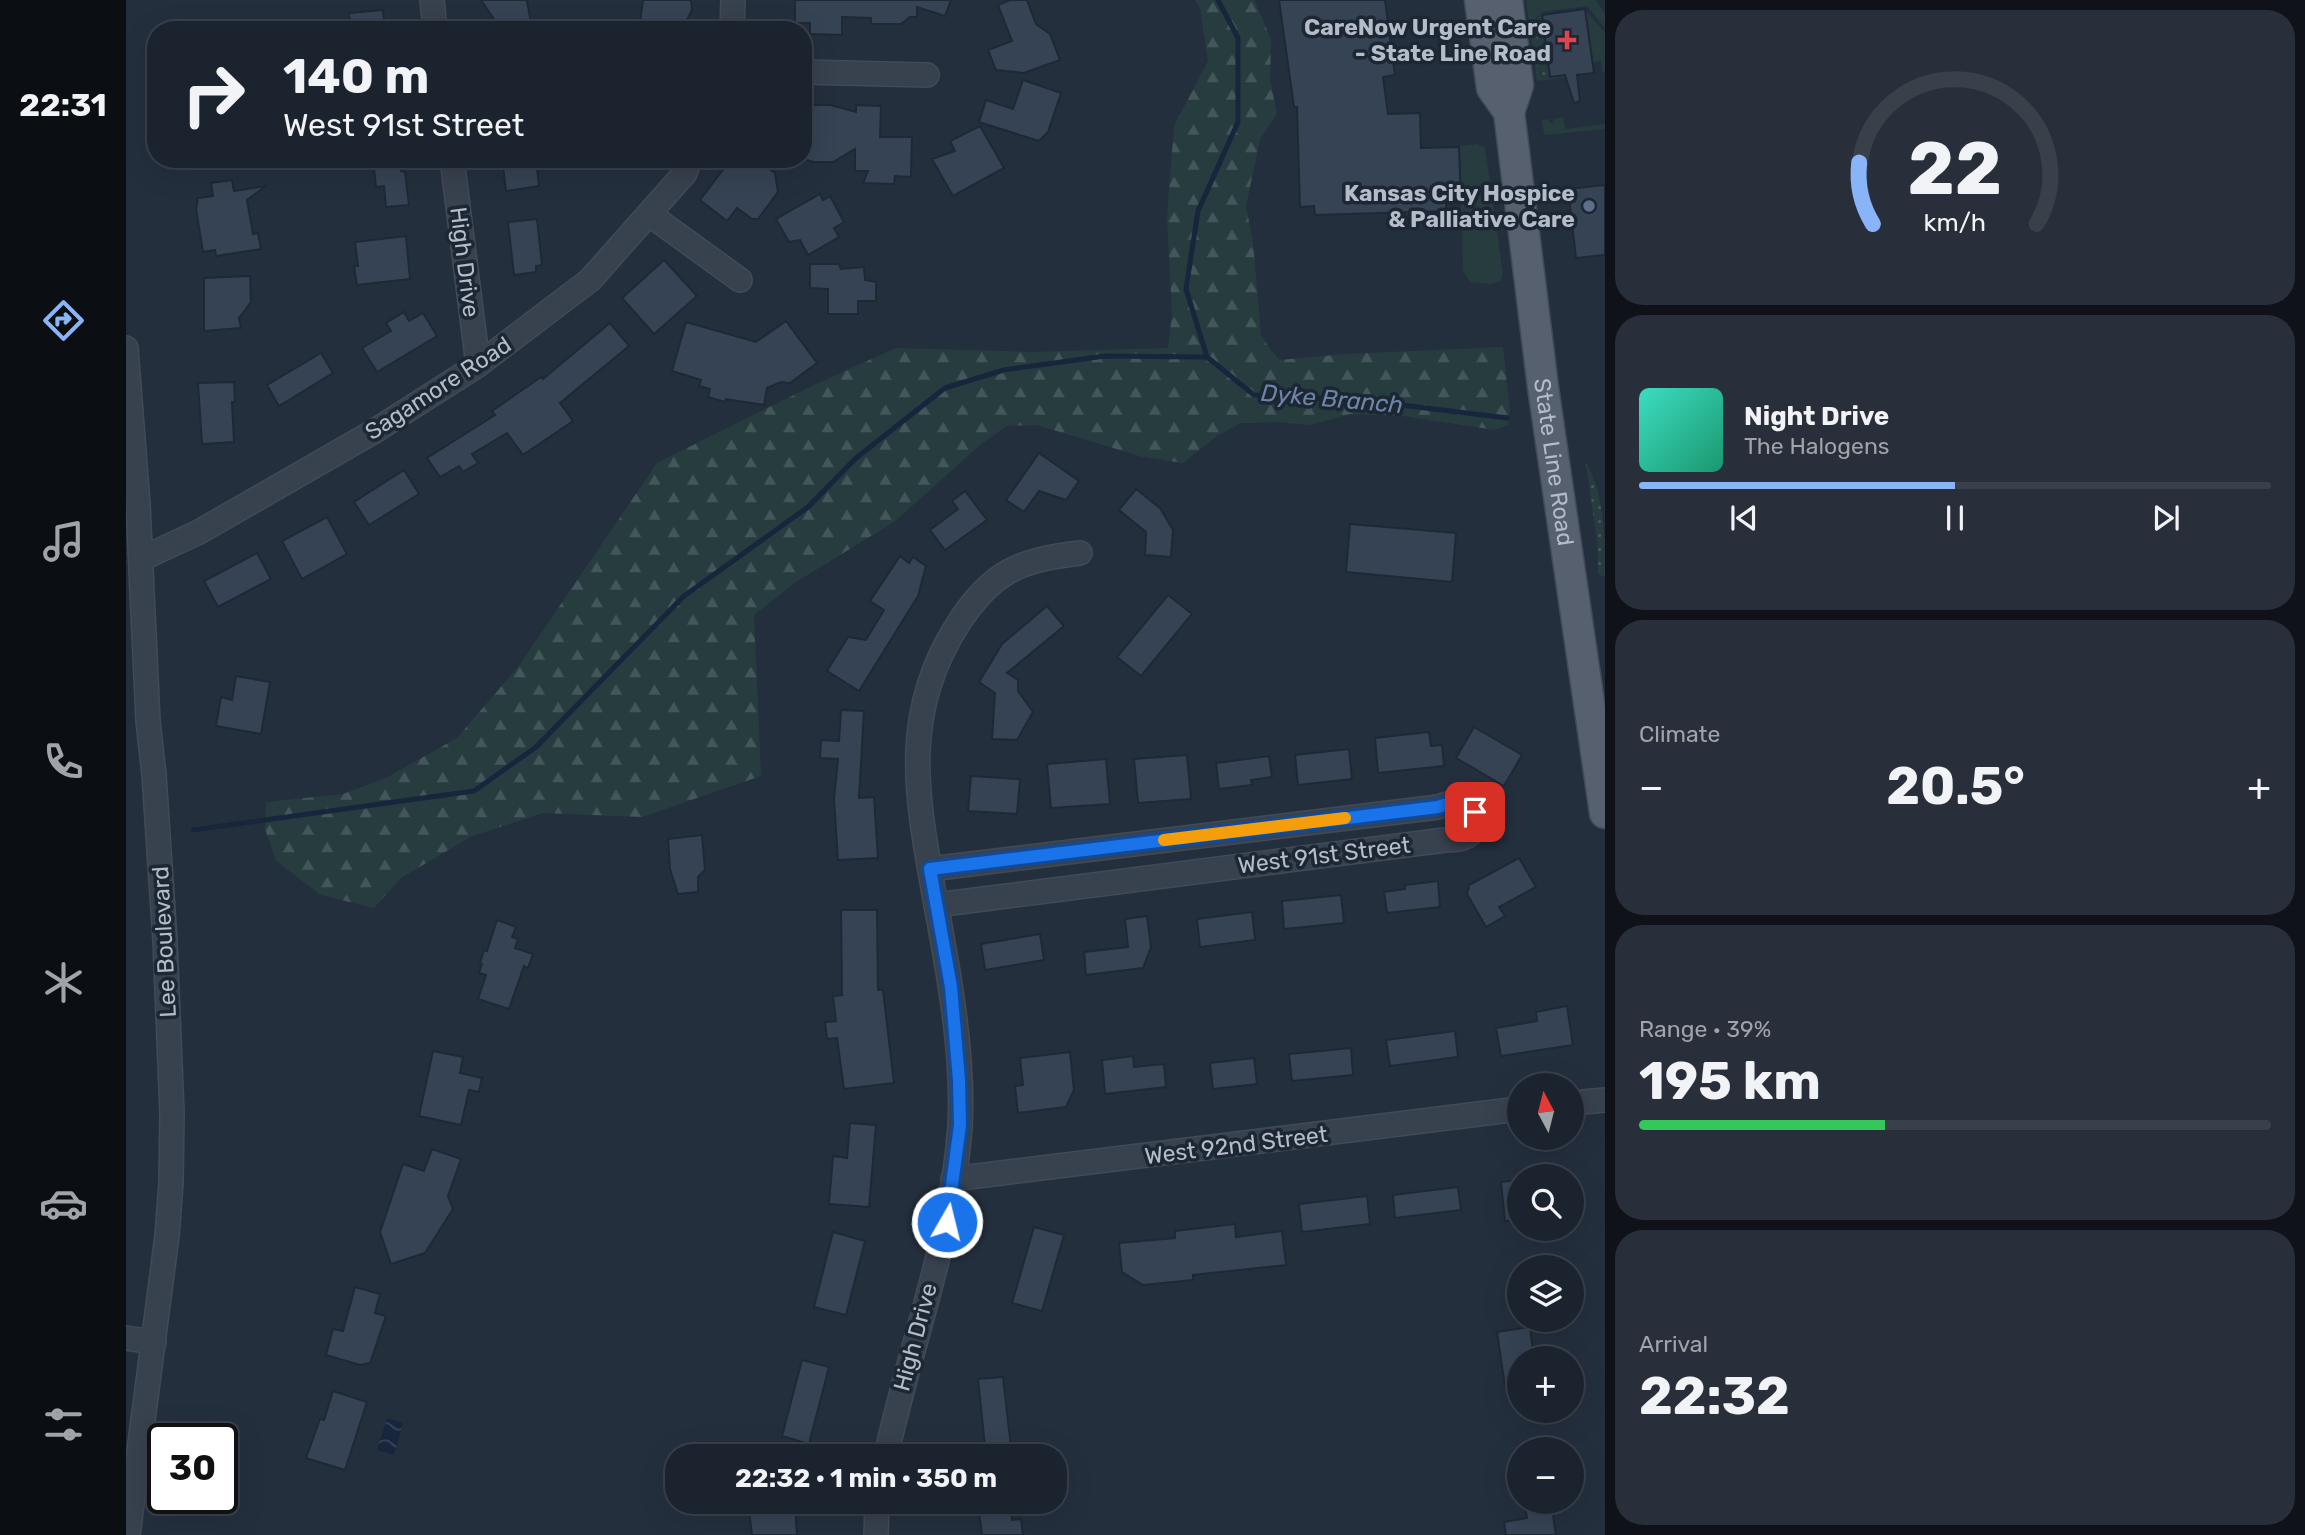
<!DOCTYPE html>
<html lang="en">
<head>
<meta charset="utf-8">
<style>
  :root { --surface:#1b232e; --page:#282f3a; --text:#f1f3f6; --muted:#a0a4aa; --line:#39404a; --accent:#8ab4f8 }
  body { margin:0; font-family:Rubik,sans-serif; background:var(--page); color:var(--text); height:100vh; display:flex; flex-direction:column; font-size:26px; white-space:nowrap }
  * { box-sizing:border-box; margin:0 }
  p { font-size:23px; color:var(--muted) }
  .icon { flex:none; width:38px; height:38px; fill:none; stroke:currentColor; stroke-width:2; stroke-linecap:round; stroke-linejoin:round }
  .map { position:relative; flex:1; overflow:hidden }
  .drawer { display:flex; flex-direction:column; gap:10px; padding:10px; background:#0f1319; width:700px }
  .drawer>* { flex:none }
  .hud { position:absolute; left:21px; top:21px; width:665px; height:147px; border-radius:28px; box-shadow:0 7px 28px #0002,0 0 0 2px var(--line); background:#1b232e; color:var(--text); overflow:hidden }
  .needle { width:46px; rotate:353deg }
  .tools { position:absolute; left:1381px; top:1073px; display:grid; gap:14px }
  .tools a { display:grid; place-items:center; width:77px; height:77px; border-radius:50%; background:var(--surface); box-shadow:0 7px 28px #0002,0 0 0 2px var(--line); font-size:35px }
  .speed { position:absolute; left:21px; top:1423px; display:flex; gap:14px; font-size:35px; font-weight:700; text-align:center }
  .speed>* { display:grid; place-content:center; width:91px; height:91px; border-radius:50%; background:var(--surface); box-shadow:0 7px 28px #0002,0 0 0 2px var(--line); line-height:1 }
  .speed .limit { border:4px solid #111; border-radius:10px; background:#fff; color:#111 }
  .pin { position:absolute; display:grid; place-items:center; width:60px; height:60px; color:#fff; margin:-30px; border-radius:14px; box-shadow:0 4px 10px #0006 }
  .me { position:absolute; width:77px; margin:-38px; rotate:8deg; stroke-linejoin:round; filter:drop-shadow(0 0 5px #0008) }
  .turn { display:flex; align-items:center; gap:24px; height:147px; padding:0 21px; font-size:32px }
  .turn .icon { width:91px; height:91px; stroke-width:2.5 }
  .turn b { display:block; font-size:49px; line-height:60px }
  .big { font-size:52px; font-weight:700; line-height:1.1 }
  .drawer .card { flex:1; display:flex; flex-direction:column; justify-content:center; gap:10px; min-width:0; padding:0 24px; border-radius:28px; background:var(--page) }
  .drawer .dial { align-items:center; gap:0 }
  .dial svg { height:182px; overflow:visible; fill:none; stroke:var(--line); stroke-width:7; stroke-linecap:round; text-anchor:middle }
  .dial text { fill:var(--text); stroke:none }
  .song { display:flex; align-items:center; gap:21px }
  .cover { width:84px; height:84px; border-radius:10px; background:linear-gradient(135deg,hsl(170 70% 55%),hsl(160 70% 35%)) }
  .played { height:7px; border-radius:4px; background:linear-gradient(90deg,var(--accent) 50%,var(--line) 50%) }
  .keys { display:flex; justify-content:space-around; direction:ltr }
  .heat { display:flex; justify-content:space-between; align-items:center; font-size:38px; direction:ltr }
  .charge { height:10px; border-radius:5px; background:linear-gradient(90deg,#34c759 39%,var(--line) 0) }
  .trip { position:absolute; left:539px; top:1444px; width:402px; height:70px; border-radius:28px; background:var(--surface); box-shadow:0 7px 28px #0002,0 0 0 2px var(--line); font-weight:700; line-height:70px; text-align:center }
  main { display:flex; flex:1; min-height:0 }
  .dock { display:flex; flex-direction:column; width:126px; justify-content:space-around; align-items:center; background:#0b0e12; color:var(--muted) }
  .dock .icon { width:49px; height:49px }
  .dock .active { color:var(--accent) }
  .dock b { font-size:32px; color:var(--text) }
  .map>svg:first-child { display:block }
  .grass { fill:#263c3f }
  .forest { fill:url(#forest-firs) }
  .garden { fill:url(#garden-dots) }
  .water { fill:url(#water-waves) }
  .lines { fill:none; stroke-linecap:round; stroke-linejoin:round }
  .stream { stroke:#17263c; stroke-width:5 }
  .building { fill:#364354; stroke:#1f2835; stroke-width:2 }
  .minor-casing { stroke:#414a57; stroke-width:26 }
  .major-casing { stroke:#414a57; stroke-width:33 }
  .minor { stroke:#38414e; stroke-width:23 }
  .major { stroke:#56606e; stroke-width:30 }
  .route-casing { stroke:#114b97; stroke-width:18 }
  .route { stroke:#1a73e8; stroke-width:12 }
  .slow { stroke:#f59e0b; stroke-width:12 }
  .health-dot { fill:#e0444e; stroke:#1d2633; stroke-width:2.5 }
  .service-dot { fill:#5c6f8a; stroke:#1d2633; stroke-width:2.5 }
  .labels { text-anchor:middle; stroke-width:7; stroke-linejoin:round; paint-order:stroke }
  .poi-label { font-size:23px; font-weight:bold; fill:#b4bcc9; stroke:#1d2633; text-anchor:end }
  .street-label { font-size:23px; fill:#b4bcc9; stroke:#1d2633 }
  .water-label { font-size:24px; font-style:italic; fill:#6d86a8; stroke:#1d2633 }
</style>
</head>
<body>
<main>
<nav class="dock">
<b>22:31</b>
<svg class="icon active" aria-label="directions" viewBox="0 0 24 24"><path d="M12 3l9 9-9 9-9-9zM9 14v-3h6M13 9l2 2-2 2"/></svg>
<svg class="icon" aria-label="music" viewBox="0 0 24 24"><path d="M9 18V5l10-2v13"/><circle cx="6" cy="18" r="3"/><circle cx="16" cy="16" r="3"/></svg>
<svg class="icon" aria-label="phone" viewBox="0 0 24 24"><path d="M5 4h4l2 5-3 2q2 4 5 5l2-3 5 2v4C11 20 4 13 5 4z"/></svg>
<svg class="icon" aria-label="climate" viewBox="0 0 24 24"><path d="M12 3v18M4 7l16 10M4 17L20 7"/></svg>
<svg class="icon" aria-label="car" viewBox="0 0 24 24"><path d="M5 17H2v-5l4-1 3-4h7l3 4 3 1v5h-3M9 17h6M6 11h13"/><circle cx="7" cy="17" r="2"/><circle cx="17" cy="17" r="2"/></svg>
<svg class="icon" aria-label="filters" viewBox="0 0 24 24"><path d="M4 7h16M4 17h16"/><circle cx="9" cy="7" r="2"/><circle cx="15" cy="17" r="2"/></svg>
</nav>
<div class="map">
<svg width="1479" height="1535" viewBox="0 0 1479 1535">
  <defs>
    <pattern id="forest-firs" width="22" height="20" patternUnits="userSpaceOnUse" patternTransform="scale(1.75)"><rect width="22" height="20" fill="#263c3f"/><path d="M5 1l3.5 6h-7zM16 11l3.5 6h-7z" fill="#435659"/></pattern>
    <pattern id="garden-dots" width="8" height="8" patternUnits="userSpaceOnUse" patternTransform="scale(1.75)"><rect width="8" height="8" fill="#263c3f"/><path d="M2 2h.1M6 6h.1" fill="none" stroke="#435659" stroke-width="1.8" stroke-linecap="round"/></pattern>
    <pattern id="water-waves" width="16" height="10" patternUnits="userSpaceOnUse" patternTransform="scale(1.75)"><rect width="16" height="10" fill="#17263c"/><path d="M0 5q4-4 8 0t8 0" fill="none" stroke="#364457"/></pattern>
  </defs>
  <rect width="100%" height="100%" fill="#242f3e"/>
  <g class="grass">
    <polygon points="1400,0 1470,0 1479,14 1479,28 1461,6 1415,12 1415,15 1410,17 1410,37 1414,43 1416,54 1414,73 1418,80 1411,81"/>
    <polygon points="1460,11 1479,33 1479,71 1476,72 1475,61 1467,62"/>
    <polygon points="1437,117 1440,129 1479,124 1479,129 1418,135 1416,120 1423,119 1423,123 1427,123 1428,119"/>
    <polygon points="1351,144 1359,148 1377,274 1374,281 1366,284 1344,282 1337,271 1334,146"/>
  </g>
  <polygon class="forest" points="1069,0 1128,0 1145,39 1144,80 1151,114 1134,139 1120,206 1127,242 1135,335 1144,349 1154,360 1219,354 1377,347 1384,410 1382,425 1369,430 1277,416 1225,414 1184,425 1151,422 1115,423 1091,436 1057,463 1017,457 911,425 880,426 854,445 768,522 670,582 628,615 635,776 516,817 417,813 346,836 275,878 248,908 195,895 150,861 139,829 140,802 217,794 260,778 331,738 392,667 531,463 690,384 770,348 906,352 1042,348 1046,314 1041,218 1048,126 1082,61 1074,8"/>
  <g class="garden">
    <polygon points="1415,15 1423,76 1439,74 1440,77 1418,80 1414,69 1416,59 1414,43 1410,37 1407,21"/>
    <path d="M1460 463C1479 495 1479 539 1479 577L1472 574V549Z"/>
  </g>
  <polygon class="water" points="261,1418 277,1423 268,1455 251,1450"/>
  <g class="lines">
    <g class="stream">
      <polyline points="1092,0 1112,38 1112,122 1072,211 1060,289 1081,357 1128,395 1243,401 1381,418"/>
      <polyline points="67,830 348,791 410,747 558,596 682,507 730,458 819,388 878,370 979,356 1081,357"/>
    </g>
  </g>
  <g class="building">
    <polygon points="355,0 401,0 406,30 375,30"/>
    <polygon points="517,0 565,0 566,10 556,30 513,30"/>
    <polygon points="669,0 825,0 819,16 791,7 791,17 784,17 775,24 745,24 745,18 716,17 716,35 684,34 684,23 669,23"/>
    <polygon points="884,0 901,0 910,24 924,34 934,60 898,73 870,70 862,50 886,41 872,5"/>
    <polygon points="1153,0 1259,0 1269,75 1257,77 1262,114 1294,113 1295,148 1333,147 1335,202 1320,202 1320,211 1189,215 1188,206 1174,207 1171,107 1168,107"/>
    <polygon points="1459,9 1468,73 1451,75 1454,101 1448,103 1439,75 1424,77 1416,15"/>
    <polygon points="257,10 259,30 225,30 223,13"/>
    <polygon points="897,80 935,93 922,132 913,141 853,122 860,100 887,109"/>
    <polygon points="677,105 704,105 730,112 730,105 755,106 754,137 786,137 785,177 769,176 768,184 737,183 742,171 729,171 729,149 707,162 688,162 677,159"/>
    <polygon points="854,126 878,168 827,196 806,159 829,151 824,141"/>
    <polygon points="247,159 274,159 275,171 279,172 283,205 260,207 258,186 250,187"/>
    <polygon points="376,159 410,159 413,186 380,191"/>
    <polygon points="605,159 630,159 649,173 652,192 632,219 626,219 611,208 601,221 574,200"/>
    <polygon points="106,180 108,191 140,186 121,200 127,234 132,233 135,249 90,256 89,250 77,252 70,209 72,198 87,196 85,183"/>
    <polygon points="1479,185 1479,255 1450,258 1442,189"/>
    <polygon points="694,194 697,200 704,196 718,222 708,228 713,237 682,255 674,240 663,242 650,219"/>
    <polygon points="411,219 416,265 410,266 410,272 388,275 382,222"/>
    <polygon points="280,236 284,279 231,285 228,266 232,266 229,242"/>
    <polygon points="538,260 571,296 528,334 496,298"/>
    <polygon points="684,264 713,264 715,269 738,267 739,280 750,282 750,301 732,301 732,314 702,314 702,289 684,288"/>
    <polygon points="124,276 125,302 113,318 115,328 78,331 78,278"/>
    <polygon points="278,312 283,321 297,313 311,336 251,372 236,348 265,331 260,323"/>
    <polygon points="660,321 691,363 664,383 655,382 641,388 638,405 600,399 599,402 582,397 584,389 573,386 575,380 546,371 560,322 630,342"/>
    <polygon points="484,323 503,346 434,403 447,421 397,455 381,433 346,454 352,463 337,472 333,466 314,477 301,458 369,415 366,411 415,377 417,379"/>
    <polygon points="195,353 207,373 153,406 141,385"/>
    <polygon points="108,382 109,402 106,402 108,442 76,444 72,383"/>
    <polygon points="913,453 953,481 940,500 913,491 898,512 880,500"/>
    <polygon points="278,470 293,494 243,525 228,502"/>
    <polygon points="1010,489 1034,508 1047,530 1045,557 1019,555 1020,532 993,510"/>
    <polygon points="839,491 861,520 819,550 804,530 832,509 826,501"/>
    <polygon points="201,517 221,554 176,579 156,541"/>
    <polygon points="1224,524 1330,533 1326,582 1220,572"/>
    <polygon points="131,553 145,579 92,607 78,581"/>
    <polygon points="774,556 783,563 787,557 800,566 792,596 733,691 701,671 722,637 740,640 758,610 744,601"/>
    <polygon points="1042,595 1066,614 1015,676 991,657"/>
    <polygon points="921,606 938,626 881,673 892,680 892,691 907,712 891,740 866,739 869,693 853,682 876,644"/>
    <polygon points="110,676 144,682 135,734 90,726 95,697 106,700"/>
    <polygon points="715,710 738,711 733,798 748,797 752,858 712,860 708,799 712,759 694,758 695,740 713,741"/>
    <polygon points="1348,727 1396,755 1378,786 1330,758"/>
    <polygon points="1303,732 1305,746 1316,745 1318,766 1252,773 1249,738"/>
    <polygon points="1223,749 1226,779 1172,785 1169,755"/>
    <polygon points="1061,755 1065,799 1012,803 1008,759"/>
    <polygon points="1143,756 1146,777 1125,780 1126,785 1093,789 1090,763"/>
    <polygon points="980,759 984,804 925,808 921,764"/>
    <polygon points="845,776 894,779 891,814 842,811"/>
    <polygon points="576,835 579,870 572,877 572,892 552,894 544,869 542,839"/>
    <polygon points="1393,858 1410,887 1373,907 1379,916 1360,927 1341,894 1343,885"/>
    <polygon points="1312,881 1314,907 1261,913 1258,892 1279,889 1279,885"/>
    <polygon points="1215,895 1218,923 1158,929 1156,901"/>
    <polygon points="715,910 751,910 752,990 757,990 768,1083 718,1089 711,1038 701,1039 699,1022 710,1021 707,996 716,995"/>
    <polygon points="1126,912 1129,940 1074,947 1071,919"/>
    <polygon points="1021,916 1025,947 1017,968 960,975 958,952 1002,947 999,919"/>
    <polygon points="371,920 390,927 386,937 392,939 389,948 407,954 402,968 398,966 383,1009 352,999 360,975 353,973 356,964 354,963 358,950 361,951"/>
    <polygon points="914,934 918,960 859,970 855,944"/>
    <polygon points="1441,1006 1447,1045 1375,1056 1370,1028 1411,1021 1410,1012"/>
    <polygon points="1329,1031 1332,1057 1264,1066 1260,1040"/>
    <polygon points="1225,1048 1227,1075 1166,1081 1163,1054"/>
    <polygon points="307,1051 337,1057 334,1073 356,1078 353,1092 343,1090 335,1125 293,1116"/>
    <polygon points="944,1052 948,1090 940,1107 892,1113 889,1086 897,1085 894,1058"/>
    <polygon points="1007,1056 1008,1067 1038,1064 1040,1087 979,1094 976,1060"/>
    <polygon points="1128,1058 1131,1084 1087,1089 1084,1063"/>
    <polygon points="724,1123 750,1125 743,1207 703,1204 707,1156 721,1158"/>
    <polygon points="306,1149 335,1159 322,1196 327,1209 299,1253 265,1264 254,1232 277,1164 298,1171"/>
    <polygon points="1393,1180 1393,1220 1379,1221 1375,1182"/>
    <polygon points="1332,1187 1335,1210 1269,1218 1267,1195"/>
    <polygon points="1241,1196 1244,1224 1176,1232 1173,1204"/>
    <polygon points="1109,1224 1110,1237 1156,1231 1160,1265 1067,1275 1067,1280 1017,1285 996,1272 993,1243 1049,1238 1049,1231"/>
    <polygon points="908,1227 938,1235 916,1311 886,1303"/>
    <polygon points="707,1232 739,1241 720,1315 688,1307"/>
    <polygon points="229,1287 254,1294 249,1313 260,1316 244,1363 234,1365 200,1355 207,1329 217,1331"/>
    <polygon points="1404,1327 1408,1358 1393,1358 1393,1385 1379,1387 1371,1332"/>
    <polygon points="676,1360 703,1367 683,1444 656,1436"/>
    <polygon points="877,1377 886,1456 860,1456 852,1379"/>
    <polygon points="207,1391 241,1402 219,1470 180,1458 194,1419 198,1420"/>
    <polygon points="622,1502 669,1502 671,1535 626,1535"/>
    <polygon points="884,1502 886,1520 895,1519 897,1535 856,1535 852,1505"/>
    <polygon points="1398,1502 1425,1502 1430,1535 1380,1535 1378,1522 1401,1518"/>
  </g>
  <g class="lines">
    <defs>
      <g id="minor">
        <polyline points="306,0 309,30"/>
        <polyline points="606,30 607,0"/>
        <polyline points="677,72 801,75"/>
        <polyline points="326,159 352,365"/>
        <polyline points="523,214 614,280"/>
        <polyline points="0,348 12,504 22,721 28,775 39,941 46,1113 45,1183 41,1236 2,1535"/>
        <polyline points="15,559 73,532 247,432 352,365 464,280 559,173 564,159"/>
        <path d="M804 869 1312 807C1335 798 1347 800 1351 826 1342 839 1334 840 1319 840L810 905"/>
        <polyline points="1446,1103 1479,1100"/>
        <polyline points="827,1179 1393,1109"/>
        <polyline points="0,1338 28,1342"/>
        <path d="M760 1456C784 1346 826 1239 834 1126 838 1057 823 973 810 905 792 803 772 717 832 624 866 571 894 560 954 553"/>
        <polyline points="750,1535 751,1502"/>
      </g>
      <g id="major">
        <polyline points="1354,0 1366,88 1383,112"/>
        <path id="s1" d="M1381 0 1392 85 1383 112 1417 387 1479 813"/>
      </g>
    </defs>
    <use href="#minor" class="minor-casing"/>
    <use href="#major" class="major-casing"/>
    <use href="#minor" class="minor"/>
    <use href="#major" class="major"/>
  </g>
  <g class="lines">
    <defs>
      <path id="route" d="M821 1222 834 1125 833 1080 825 987 804 869 1312 807C1329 801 1335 800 1349 812"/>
    </defs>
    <use href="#route" class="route-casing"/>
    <use href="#route" class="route"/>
    <polyline class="slow" points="1038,840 1219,818"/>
  </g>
  <path class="health-dot" d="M1437.5 29.5h7v7h7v7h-7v7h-7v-7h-7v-7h7z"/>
  <circle class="service-dot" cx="1463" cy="206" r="7"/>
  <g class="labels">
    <g class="poi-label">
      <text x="1425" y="35">CareNow Urgent Care<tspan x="1425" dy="26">- State Line Road</tspan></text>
      <text x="1449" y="201">Kansas City Hospice<tspan x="1449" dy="26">&amp; Palliative Care</tspan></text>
    </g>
    <g class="street-label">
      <text transform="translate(339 262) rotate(83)" y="8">High Drive</text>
      <text transform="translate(312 388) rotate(-33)" y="8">Sagamore Road</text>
      <text dy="8" stroke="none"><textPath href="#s1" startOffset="467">State Line Road</textPath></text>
      <text transform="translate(1198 855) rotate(-7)" y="8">West 91st Street</text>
      <text transform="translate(38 942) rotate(-93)" y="8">Lee Boulevard</text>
      <text transform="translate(1110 1145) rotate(-7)" y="8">West 92nd Street</text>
      <text transform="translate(789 1337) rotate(-75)" y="8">High Drive</text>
    </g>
    <g class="water-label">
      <text transform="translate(1206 399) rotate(5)" y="8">Dyke Branch</text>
    </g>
  </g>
</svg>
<div class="tools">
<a><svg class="needle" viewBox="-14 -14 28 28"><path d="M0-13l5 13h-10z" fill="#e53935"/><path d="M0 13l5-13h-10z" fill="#a0a4aa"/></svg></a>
<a><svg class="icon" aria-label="search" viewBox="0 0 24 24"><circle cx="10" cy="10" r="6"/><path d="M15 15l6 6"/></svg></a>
<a><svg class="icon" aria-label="layers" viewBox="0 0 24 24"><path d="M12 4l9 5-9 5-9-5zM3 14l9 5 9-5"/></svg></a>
<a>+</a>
<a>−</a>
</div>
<div class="speed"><div class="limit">30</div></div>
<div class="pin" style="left:1349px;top:812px;background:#d93025"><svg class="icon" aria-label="arrive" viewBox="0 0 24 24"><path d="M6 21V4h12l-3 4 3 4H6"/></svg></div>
<svg class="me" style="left:821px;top:1222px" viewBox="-20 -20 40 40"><circle r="17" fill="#1a73e8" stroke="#fff" stroke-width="3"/><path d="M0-11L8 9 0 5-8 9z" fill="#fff"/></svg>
<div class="trip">22:32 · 1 min · 350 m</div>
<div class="hud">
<div class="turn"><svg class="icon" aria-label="right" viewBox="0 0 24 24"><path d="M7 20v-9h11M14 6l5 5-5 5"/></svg><div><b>140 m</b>West 91st Street</div></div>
</div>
</div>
<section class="drawer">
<div class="card dial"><svg viewBox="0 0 100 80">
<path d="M14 69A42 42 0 1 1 86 69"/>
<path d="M14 69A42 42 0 0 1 8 42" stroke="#8ab4f8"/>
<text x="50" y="56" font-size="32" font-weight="700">22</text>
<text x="50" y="72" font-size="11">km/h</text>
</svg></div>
<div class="card">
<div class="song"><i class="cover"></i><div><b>Night Drive</b><p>The Halogens</p></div></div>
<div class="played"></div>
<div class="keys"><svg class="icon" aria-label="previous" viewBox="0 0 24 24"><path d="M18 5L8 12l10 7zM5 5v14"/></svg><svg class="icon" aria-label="pause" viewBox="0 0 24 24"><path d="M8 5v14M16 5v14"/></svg><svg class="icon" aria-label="next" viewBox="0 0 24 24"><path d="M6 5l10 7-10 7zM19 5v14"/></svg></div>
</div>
<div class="card"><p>Climate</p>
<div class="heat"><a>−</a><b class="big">20.5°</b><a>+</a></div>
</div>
<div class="card"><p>Range · 39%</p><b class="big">195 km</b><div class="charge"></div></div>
<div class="card"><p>Arrival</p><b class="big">22:32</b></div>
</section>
</main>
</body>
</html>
